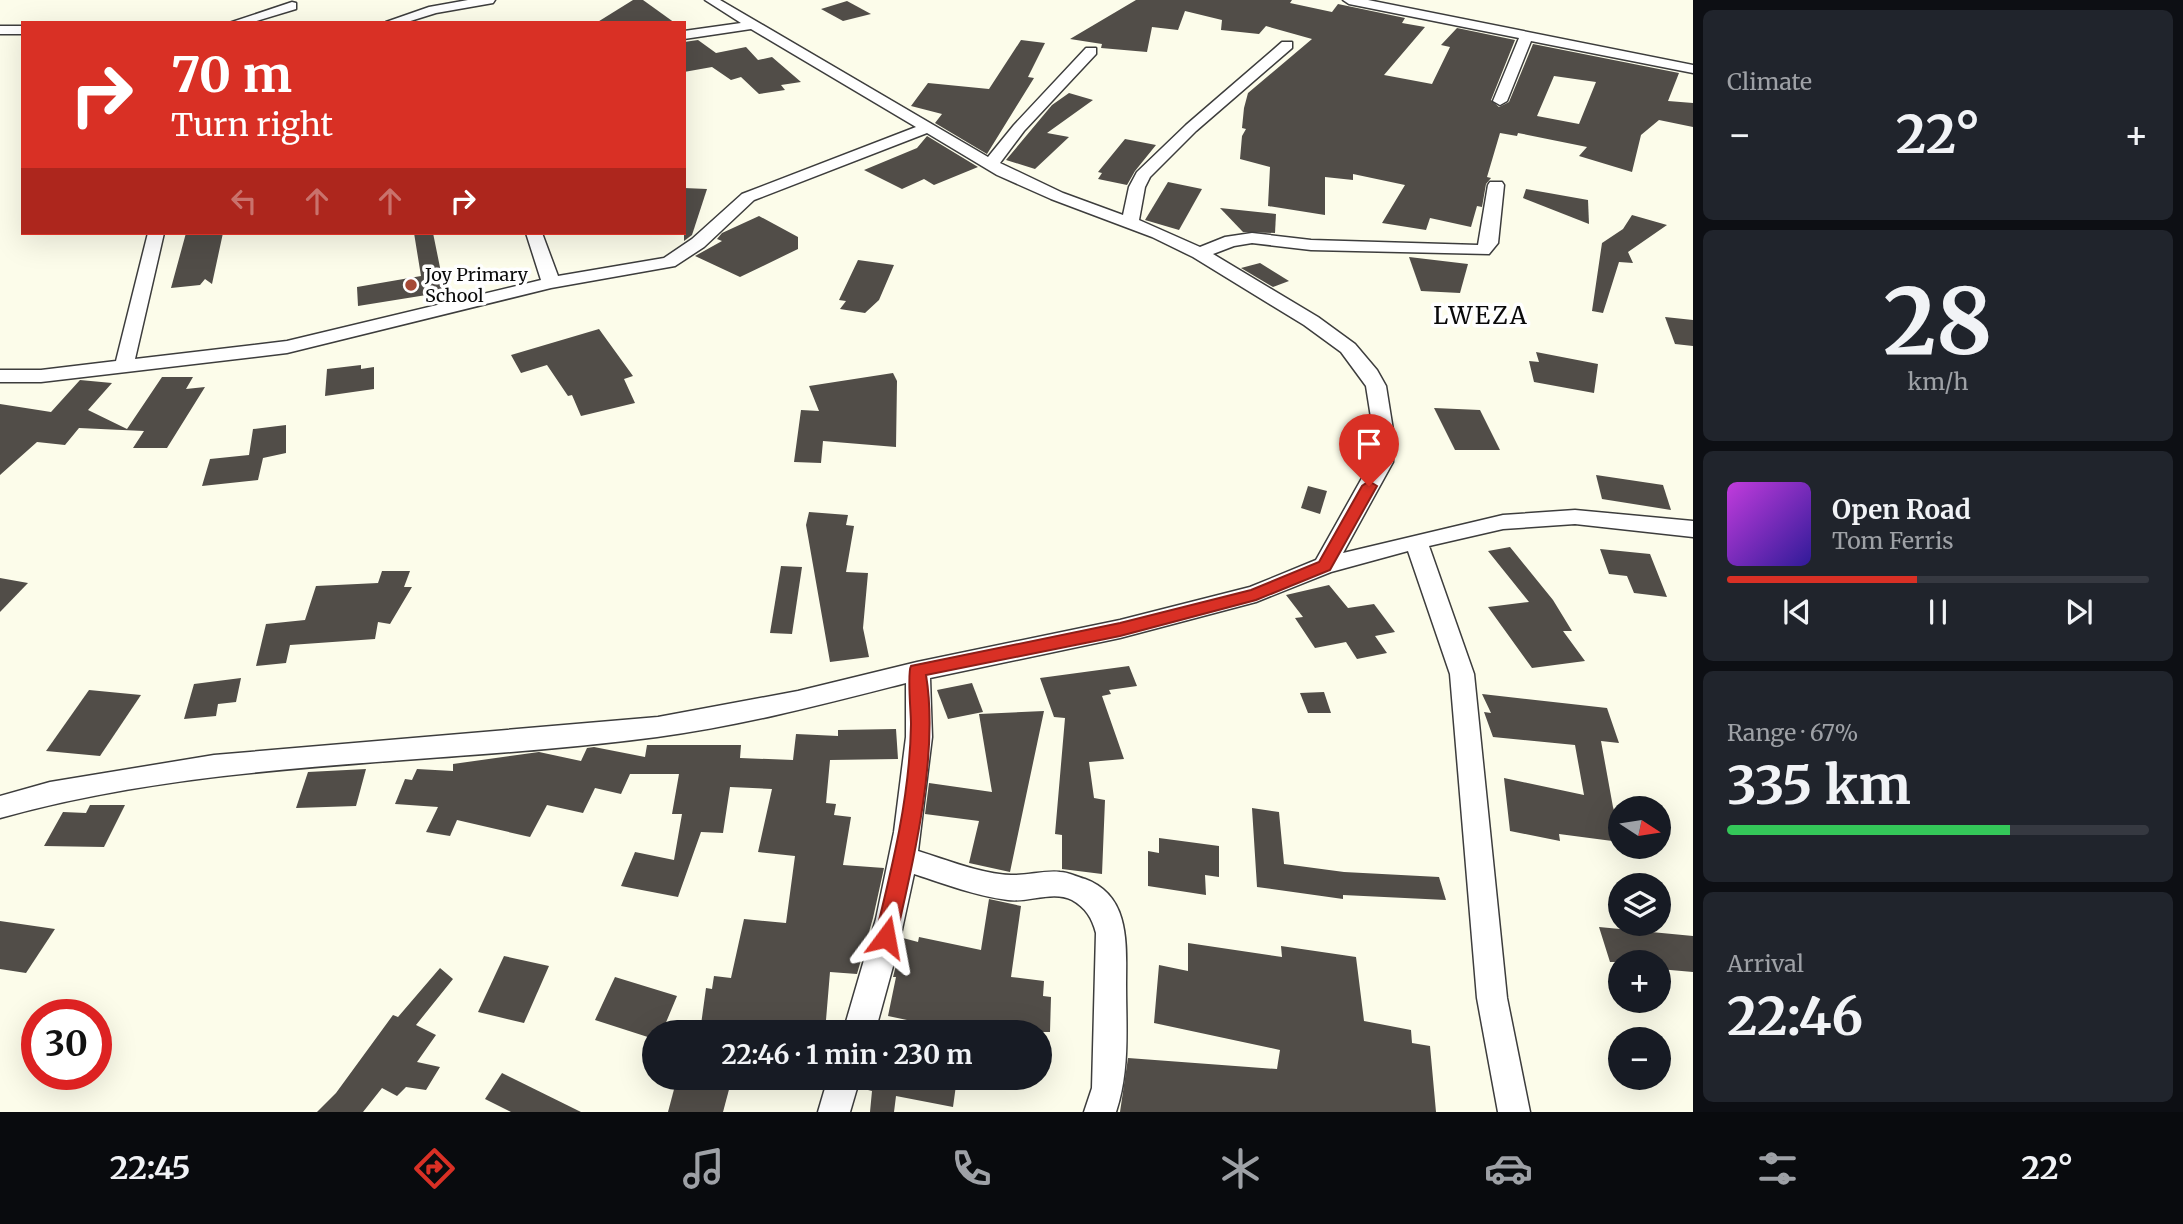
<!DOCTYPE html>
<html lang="en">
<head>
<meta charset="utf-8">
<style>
  :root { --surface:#171b24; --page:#20242c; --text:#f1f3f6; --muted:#9ea1a6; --line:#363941; --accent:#d93025 }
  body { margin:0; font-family:Merriweather,serif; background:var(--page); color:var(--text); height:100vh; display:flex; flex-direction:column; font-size:26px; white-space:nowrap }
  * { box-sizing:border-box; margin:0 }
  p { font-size:23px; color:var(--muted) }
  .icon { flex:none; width:38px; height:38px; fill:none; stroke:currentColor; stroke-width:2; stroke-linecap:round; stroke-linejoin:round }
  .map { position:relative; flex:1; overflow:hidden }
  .side { display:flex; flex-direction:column; gap:10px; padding:10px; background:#0d0f14; width:490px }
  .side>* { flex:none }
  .banner { position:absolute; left:21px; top:21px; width:665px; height:214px; border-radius:0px; box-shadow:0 7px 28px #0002; background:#d93025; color:#fff; overflow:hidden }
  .needle { width:46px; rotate:102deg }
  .fabs { position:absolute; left:1608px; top:796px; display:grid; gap:14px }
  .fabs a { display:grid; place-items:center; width:63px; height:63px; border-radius:50%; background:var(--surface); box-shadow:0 7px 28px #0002; font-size:35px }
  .speed { position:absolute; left:21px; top:999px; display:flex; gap:14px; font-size:35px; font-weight:700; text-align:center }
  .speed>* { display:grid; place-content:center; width:91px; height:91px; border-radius:50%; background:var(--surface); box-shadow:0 7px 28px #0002; line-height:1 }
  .speed .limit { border:10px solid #d22; background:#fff; color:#111 }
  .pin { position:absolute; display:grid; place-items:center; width:60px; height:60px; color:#fff; margin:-72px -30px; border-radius:50% 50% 50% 0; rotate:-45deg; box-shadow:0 0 7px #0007 }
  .pin .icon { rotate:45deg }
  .me { position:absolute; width:77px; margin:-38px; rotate:13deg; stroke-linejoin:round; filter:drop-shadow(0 0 5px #0008) }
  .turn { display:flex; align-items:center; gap:24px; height:147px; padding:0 35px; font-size:32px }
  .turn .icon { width:91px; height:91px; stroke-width:2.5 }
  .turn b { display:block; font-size:49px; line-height:60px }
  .lanes { display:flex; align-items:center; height:66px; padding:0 35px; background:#0003; justify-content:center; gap:35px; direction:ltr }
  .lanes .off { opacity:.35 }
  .big { font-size:52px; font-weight:700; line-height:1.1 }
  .side .widget { flex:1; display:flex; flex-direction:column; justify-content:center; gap:10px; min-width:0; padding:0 24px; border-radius:10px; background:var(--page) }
  .side .dial { align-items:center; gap:0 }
  .dial b { font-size:91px; line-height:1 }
  .song { display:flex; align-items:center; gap:21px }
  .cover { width:84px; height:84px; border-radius:10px; background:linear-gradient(135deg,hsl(290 70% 55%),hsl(250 70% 35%)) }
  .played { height:7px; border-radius:4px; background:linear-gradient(90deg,var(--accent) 45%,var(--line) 45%) }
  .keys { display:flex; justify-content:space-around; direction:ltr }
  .heat { display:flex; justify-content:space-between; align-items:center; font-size:38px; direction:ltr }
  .charge { height:10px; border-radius:5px; background:linear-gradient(90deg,#34c759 67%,var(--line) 0) }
  .trip { position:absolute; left:642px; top:1020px; width:410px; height:70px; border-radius:35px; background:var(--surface); box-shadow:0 7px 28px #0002; font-weight:700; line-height:70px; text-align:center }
  .tabs { display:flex; height:112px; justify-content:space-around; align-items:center; background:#090b0e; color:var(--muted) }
  .tabs .icon { width:49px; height:49px }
  .tabs .on { color:var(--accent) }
  .tabs b { font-size:32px; color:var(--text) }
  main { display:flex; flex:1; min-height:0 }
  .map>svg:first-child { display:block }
  .building { fill:#514d48; fill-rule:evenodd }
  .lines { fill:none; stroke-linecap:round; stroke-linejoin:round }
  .street-casing { stroke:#3d3d3d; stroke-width:3 }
  .street { fill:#fff; fill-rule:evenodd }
  .route { fill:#d93025; stroke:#8d1f18; stroke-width:2 }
  .poi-dot { fill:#a64936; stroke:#fff; stroke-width:2.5 }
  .labels { text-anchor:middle; stroke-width:7; stroke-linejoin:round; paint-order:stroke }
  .far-poi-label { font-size:18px; fill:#0a0a0a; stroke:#fff; text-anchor:start }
  .quarter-label { font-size:24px; letter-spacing:2px; fill:#0a0a0a; stroke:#fff }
</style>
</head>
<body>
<main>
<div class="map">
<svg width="1693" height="1112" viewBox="0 0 1693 1112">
  <rect width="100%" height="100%" fill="#fcfcea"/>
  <g class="building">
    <polygon points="633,0 643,0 675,23 596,23"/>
    <path d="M1136 0H1292L1290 3 1332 12 1338 4 1405 18 1402 23 1425 27 1384 75 1432 84 1450 47 1441 45 1457 28 1515 40 1491 100 1499 107 1509 102 1533 44 1679 73 1668 101 1693 103V127L1659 120 1641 135 1632 172 1579 156 1587 147 1518 133 1517 136 1500 133 1487 177 1491 178 1486 184 1482 207 1477 206 1471 227 1430 218 1426 230 1382 223 1405 185 1353 174V180L1325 177V215L1268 206 1270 167 1240 159 1242 136 1246 129 1242 128 1244 108 1248 93 1312 39 1266 26 1259 34 1221 30 1222 20 1185 11 1178 30 1152 27 1147 52 1101 48 1102 44 1070 39ZM1554 76 1596 82 1579 124 1537 116Z"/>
    <polygon points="847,1 871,14 843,21 821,9"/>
    <polygon points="698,40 716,53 746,47 758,60 772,57 801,82 781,85 785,90 759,94 741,77 731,80 712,67 684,72 684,42"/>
    <polygon points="1021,40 1045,43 1028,77 1034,78 987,154 935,123 942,114 911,106 928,83 989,89"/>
    <polygon points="1069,93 1093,100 1047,133 1069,137 1035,169 1006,160 1052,105"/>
    <polygon points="927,136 978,167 934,185 924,179 902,189 864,170 917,148"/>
    <polygon points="1125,139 1156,145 1135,171 1127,185 1098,179 1102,173 1098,172"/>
    <polygon points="1168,182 1202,189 1179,230 1145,220"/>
    <polygon points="684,188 707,189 692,235 684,241"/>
    <polygon points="1526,189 1588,200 1589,224 1523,198"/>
    <polygon points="1220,208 1276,214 1275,233 1243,232"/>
    <polygon points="1632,215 1667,225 1628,252 1633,263 1619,262 1603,313 1592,311 1602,243 1623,229"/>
    <polygon points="759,216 798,237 798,249 740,277 695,256 722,241 717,239 722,233"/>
    <polygon points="186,233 223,233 212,284 205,279 200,285 171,288"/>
    <polygon points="414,233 433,233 445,292 358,306 357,287 421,276"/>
    <polygon points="1409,257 1468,264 1460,293 1421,291"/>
    <polygon points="858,260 894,265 879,300 865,313 840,309 846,301 839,300"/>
    <polygon points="1260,263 1289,281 1273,287 1241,268"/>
    <polygon points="1665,317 1693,320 1693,346 1675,344"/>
    <polygon points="599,329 633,376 624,379 635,403 581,416 572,395 568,396 547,365 521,373 511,355"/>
    <polygon points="1536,352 1598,364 1594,393 1534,382 1529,361 1539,362"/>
    <polygon points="361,365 361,369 374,367 374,389 325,396 327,369"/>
    <polygon points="893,373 897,381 896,447 823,441 821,463 794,462 801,410 819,411 809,386"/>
    <polygon points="162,377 193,377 186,389 205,387 167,448 133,448 144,431 79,428 65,445 37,442 0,475 0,404 51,412 80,380 112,383 88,410 127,429"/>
    <polygon points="1434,408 1480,410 1500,450 1455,450"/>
    <polygon points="286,425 286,453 263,458 258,480 202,486 210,459 249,455 253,429"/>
    <polygon points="1596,475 1663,485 1671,510 1602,499"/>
    <polygon points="1308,486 1327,491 1320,514 1301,508"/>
    <polygon points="809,512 848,515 846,525 854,526 846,572 868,573 863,628 869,657 830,662 806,525"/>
    <polygon points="1510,547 1553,600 1572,631 1563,631 1585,661 1532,668 1488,607 1529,602 1488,551"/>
    <polygon points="1600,549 1650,554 1667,597 1634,593 1627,576 1609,574"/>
    <polygon points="781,566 802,567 792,634 770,633"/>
    <polygon points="382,571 410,571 404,587 412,587 390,624 378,622 375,639 290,645 286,663 256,666 266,624 305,620 316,586 378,583"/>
    <polygon points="0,578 28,583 0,612"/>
    <polygon points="1329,585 1348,608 1374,604 1395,632 1375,636 1387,653 1357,659 1346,642 1315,648 1295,618 1303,617 1286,595"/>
    <polygon points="1129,666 1137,686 1109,690 1111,694 1102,696 1124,759 1089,762 1094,798 1105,800 1102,874 1062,869 1062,835 1055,834 1065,718 1054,717 1040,678"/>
    <polygon points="241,678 236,702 218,704 216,716 184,719 194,684"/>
    <polygon points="972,683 983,712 948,719 937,690"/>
    <polygon points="89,690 141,695 100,756 46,751"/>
    <polygon points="1324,692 1331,713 1308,713 1300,693"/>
    <polygon points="1482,694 1607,708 1619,743 1601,741 1613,807 1620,831 1620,842 1559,834 1560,841 1510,831 1504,778 1584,795 1575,745 1493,737 1484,712 1491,713"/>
    <polygon points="1044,711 1010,872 969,863 979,821 925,814 929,783 992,792 979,714"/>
    <polygon points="896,729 898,759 830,760 826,803 836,804 834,815 851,817 843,865 884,868 873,918 857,974 830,972 825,1032 700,1032 706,988 712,989 714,976 731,978 744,919 786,923 795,856 758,852 772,789 730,787 723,833 701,832 678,897 621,886 635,852 674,860 682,814 672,814 679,774 630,774 621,794 595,788 583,813 547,805 530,837 457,820 450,836 426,832 438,807 395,804 405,779 412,780 417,769 453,771 453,764 539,752 581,761 587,748 594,747 645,757 647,745 741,745 740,758 793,760 796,734 838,736 838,730"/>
    <polygon points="366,769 356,806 296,808 308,772"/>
    <polygon points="90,805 125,805 104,847 44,846 63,812 86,813"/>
    <polygon points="1252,808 1279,812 1284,864 1344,872 1439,877 1446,900 1343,895 1343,899 1257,887"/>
    <polygon points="1159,838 1219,846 1219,877 1205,875 1206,895 1148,886 1148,851 1159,853"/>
    <polygon points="989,899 1021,906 1011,977 1044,981 1043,996 1051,997 1050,1032 904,1032 907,1020 888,1016 896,977 893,977 903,938 918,942 919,937 981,950"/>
    <polygon points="0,921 55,929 26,973 0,969"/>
    <polygon points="1599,927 1693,936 1693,972 1659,969 1659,962 1610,962"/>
    <polygon points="1188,943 1282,957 1281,946 1356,957 1364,1021 1411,1030 1412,1043 1430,1046 1436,1112 1120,1112 1128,1058 1277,1069 1280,1050 1154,1023 1159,965 1188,971"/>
    <polygon points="504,956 549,966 524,1023 478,1012"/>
    <polygon points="440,968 453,979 416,1025 436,1035 417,1062 440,1067 426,1090 406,1087 397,1096 382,1088 363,1112 317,1112 336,1093 393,1015 398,1017"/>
    <polygon points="615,977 677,996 662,1032 654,1032 654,1039 595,1020"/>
    <polygon points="502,1073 581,1112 511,1112 485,1099"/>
    <polygon points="677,1078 710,1078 731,1082 723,1112 668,1112"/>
    <polygon points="862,1078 957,1078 953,1107 896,1096 894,1112 870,1112 872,1091 860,1088"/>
  </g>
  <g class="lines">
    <defs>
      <g id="street">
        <polygon points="468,0 495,0 493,3 436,13 404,23 386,22 429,7"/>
        <path d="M705 0H720L988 157 1014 125 1086 48H1096V54L1024 131 1000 163 1063 193 1123 215 1129 187 1137 172 1186 125 1282 42H1292V48L1196 131 1150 177 1145 187 1139 220 1200 247 1225 237 1252 233 1311 240 1478 245 1488 185 1490 182H1502L1504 185 1498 243 1489 254 1311 250 1252 243 1234 246 1213 254 1318 317 1355 344 1377 370 1386 386 1393 430V462L1343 553 1503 515 1575 510 1693 521V537L1575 524 1503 529 1429 546 1474 674 1507 998 1530 1112H1498L1477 998 1450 674 1408 551 1331 572 1256 602 1120 638 930 678 932 737 918 851C947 860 981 874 1011 875 1027 876 1044 870 1060 872 1068 872 1077 877 1085 879 1131 896 1126 945 1126 985 1126 1027 1130 1071 1116 1112H1084L1092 1088 1096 933C1092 918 1086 908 1072 900 1053 890 1028 903 1008 900 976 896 945 884 914 874L898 948 875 1032H843L876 919 894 832 906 737V683C824 704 741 726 657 737 439 766 213 758 0 818V796L50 782 214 755 658 717 798 691 917 662 1120 620 1250 587 1316 560 1371 462 1373 430 1366 386 1341 352 1304 325 1193 257 1152 237 1051 199 997 175 927 133 754 200 704 247 675 266 551 288 287 353 41 382H0V370H41L116 361 148 233H164L135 359 287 341 541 280 526 233H542L558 276 664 258 692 239 742 194 916 127 751 29 684 39V31L741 23Z"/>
        <polygon points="1343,0 1368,0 1693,65 1693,73 1531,41 1507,101 1500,105 1493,101 1519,38 1349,4"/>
        <polygon points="292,2 296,3 296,9 250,23 229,23"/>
        <rect x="0" y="26" width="23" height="8"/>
        <polygon points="828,1078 860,1078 850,1112 818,1112"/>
      </g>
    </defs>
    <use href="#street" class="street-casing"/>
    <use href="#street" class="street"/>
  </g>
  <path class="route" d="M1369 481 1377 486 1330 570 1256 600 1120 636 926 675C939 753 914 860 896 937L893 944 886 947 878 944 875 937C892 868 910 796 911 724 911 713 907 672 911 666L1120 623 1251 590 1319 562 1362 486Z"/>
  <circle class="poi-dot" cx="411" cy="285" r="7"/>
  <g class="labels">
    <g class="far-poi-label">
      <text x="425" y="281">Joy Primary<tspan x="425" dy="21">School</tspan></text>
    </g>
    <g class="quarter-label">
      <text x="1481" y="324">LWEZA</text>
    </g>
  </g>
</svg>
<div class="fabs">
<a><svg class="needle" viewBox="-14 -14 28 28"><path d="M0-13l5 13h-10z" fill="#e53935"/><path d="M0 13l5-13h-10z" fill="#9ea1a6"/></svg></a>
<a><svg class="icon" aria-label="layers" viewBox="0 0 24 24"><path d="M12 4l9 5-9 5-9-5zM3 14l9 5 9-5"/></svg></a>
<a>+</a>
<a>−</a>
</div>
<div class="speed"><div class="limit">30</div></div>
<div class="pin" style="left:1369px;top:486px;background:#d93025"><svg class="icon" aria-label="arrive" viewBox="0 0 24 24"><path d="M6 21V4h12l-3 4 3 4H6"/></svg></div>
<svg class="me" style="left:886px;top:937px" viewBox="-20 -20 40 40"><path d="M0-17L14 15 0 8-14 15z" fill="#d93025" stroke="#fff" stroke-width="4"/></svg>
<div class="trip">22:46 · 1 min · 230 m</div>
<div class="banner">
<div class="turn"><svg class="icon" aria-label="right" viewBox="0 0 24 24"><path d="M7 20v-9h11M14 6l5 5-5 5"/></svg><div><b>70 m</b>Turn right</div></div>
<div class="lanes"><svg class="icon off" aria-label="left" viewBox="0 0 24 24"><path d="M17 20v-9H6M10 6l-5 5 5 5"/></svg><svg class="icon off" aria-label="ahead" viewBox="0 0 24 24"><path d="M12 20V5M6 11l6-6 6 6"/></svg><svg class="icon off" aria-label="ahead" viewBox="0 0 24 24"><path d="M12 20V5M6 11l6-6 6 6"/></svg><svg class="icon" aria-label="right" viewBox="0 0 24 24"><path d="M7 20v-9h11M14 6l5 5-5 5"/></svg></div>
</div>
</div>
<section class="side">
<div class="widget"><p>Climate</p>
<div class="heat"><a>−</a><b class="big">22°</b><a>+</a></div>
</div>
<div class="widget dial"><b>28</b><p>km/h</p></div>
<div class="widget">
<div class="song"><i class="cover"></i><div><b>Open Road</b><p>Tom Ferris</p></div></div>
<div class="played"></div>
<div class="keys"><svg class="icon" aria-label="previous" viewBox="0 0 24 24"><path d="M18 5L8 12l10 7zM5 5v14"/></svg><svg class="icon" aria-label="pause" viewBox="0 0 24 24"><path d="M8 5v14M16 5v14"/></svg><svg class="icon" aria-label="next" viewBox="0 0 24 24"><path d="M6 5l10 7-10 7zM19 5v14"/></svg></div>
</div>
<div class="widget"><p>Range · 67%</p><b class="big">335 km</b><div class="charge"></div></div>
<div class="widget"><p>Arrival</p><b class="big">22:46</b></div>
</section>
</main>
<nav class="tabs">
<b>22:45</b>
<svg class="icon on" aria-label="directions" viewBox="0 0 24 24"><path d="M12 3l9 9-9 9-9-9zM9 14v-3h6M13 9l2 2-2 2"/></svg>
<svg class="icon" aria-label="music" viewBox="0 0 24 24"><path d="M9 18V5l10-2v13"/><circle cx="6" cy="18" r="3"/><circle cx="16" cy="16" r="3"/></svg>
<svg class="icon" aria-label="phone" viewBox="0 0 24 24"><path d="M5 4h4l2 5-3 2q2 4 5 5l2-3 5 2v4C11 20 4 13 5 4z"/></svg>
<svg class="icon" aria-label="climate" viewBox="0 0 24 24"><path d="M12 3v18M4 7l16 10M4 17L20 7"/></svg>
<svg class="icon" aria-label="car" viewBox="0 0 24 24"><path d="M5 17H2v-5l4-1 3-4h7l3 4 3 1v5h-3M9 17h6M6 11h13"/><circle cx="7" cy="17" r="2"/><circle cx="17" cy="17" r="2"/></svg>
<svg class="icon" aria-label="filters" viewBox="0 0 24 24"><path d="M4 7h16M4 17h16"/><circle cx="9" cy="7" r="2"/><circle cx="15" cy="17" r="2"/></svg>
<b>22°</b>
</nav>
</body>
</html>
